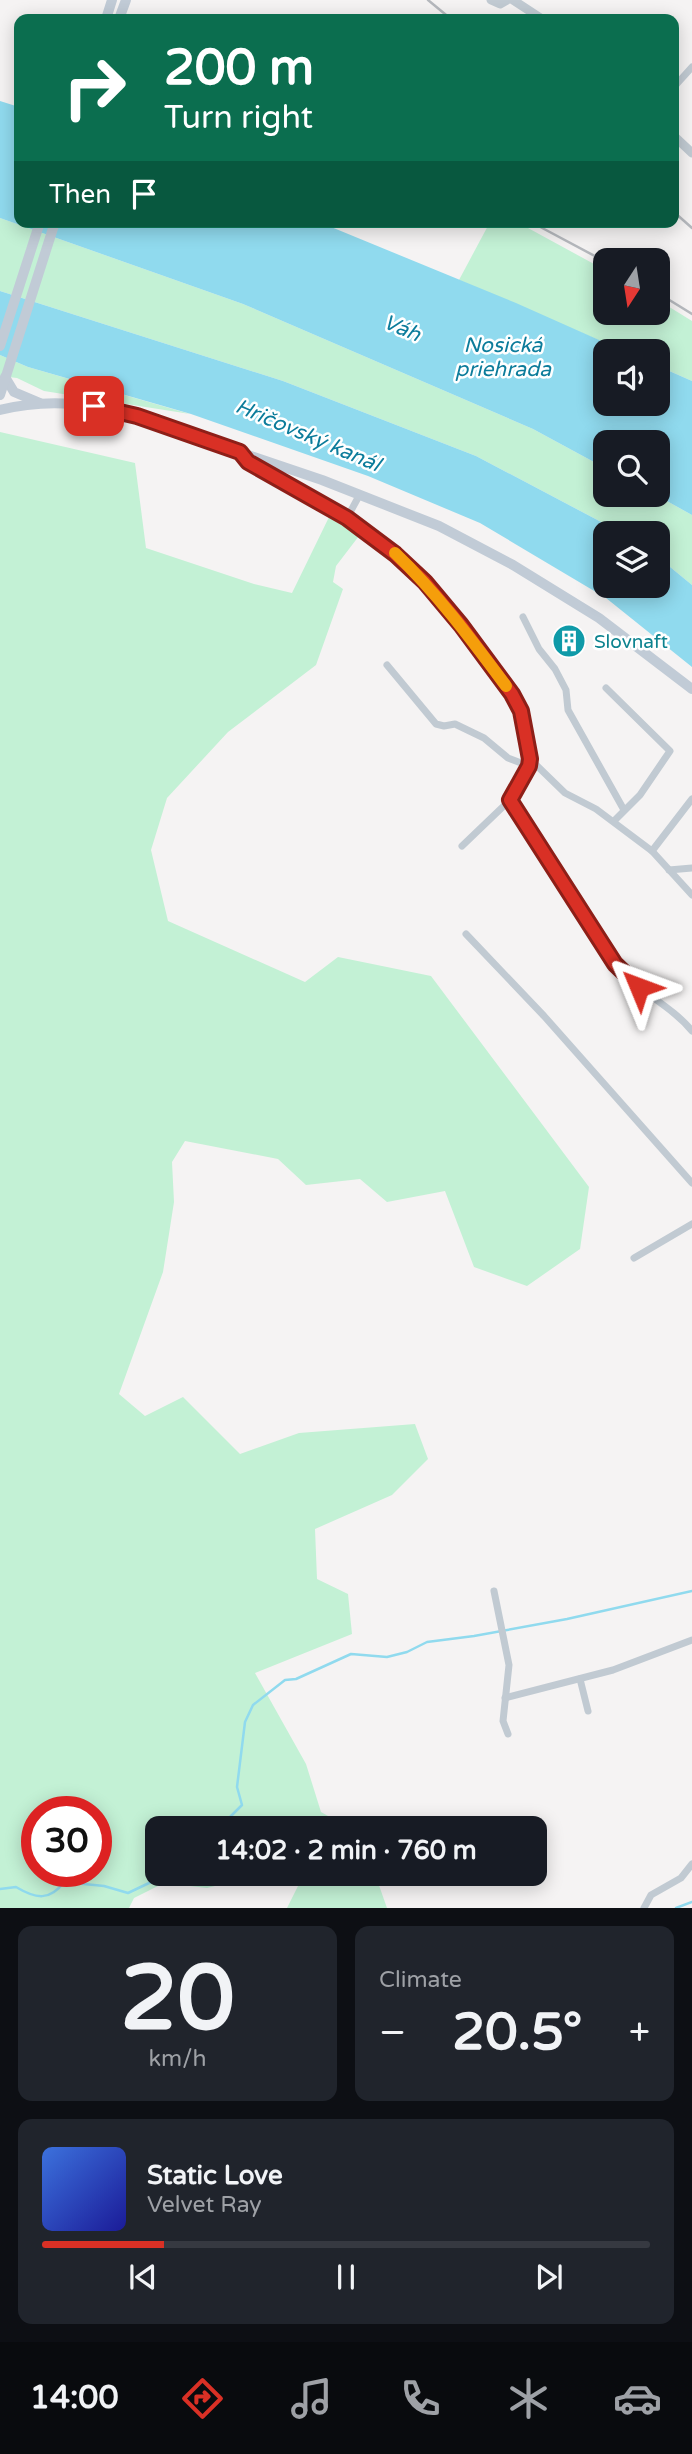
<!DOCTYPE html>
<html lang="en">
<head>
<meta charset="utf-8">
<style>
  :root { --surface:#171b24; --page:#20242c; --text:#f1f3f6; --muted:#9ea1a6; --line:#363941; --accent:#d93025 }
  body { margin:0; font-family:"Varela Round",sans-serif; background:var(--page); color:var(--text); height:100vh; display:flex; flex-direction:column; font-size:26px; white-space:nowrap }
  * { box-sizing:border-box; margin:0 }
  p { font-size:23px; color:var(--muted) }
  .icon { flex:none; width:38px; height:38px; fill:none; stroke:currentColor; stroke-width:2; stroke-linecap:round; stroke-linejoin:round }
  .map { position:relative; height:1908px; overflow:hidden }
  .drawer { display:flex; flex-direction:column; gap:18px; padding:18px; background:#0d0f14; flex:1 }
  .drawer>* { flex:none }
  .banner { position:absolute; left:14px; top:14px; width:665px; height:214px; border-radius:14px; box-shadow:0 4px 18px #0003; background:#0b6e4f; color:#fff; overflow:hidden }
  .needle { width:46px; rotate:192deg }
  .controls { position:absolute; left:593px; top:248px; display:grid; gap:14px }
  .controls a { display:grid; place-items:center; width:77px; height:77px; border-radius:14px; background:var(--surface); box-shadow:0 4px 18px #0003; font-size:35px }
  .speed { position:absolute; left:21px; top:1796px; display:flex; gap:14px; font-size:35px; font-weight:700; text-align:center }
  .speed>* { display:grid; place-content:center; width:91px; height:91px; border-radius:50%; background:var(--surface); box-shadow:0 4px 18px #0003; line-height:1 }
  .speed .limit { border:10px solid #d22; background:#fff; color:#111 }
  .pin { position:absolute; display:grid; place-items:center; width:60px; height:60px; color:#fff; margin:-30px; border-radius:14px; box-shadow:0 4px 10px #0006 }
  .me { position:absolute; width:77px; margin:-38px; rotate:314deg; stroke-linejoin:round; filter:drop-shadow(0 0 5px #0008) }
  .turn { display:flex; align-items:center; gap:24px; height:147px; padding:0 35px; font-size:32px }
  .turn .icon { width:91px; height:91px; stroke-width:2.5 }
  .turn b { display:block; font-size:49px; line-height:60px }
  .then { display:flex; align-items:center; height:66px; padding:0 35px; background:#0003; gap:14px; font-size:26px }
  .big { font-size:52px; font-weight:700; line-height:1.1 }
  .drawer .tile { flex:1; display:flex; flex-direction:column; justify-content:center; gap:10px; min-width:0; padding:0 24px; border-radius:14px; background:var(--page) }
  .drawer .dial { align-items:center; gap:0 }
  .dial b { font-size:91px; line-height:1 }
  .song { display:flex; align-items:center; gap:21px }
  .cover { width:84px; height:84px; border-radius:10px; background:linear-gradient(135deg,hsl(220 70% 55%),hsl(240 70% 35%)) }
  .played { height:7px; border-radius:4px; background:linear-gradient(90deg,var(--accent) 20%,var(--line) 20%) }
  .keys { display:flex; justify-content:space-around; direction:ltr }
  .heat { display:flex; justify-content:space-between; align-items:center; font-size:38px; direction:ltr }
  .drawer .tiles { flex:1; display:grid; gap:18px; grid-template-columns:1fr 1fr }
  .tile:last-child { grid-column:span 2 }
  .trip { position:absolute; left:145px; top:1816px; width:402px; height:70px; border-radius:14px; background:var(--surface); box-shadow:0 4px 18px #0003; font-weight:700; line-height:70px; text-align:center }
  .menu { display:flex; height:112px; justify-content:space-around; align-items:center; background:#090b0e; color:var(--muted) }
  .menu .icon { width:49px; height:49px }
  .menu .current { color:var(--accent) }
  .menu b { font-size:32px; color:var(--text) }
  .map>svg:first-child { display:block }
  .green { fill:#c3f1d5; fill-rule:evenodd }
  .water { fill:#90daee }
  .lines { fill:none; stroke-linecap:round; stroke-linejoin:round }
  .stream { stroke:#90daee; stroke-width:2.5 }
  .minor { stroke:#c1cad2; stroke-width:7 }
  .tertiary { stroke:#c1cad2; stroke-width:9 }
  .secondary { stroke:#c1cbd6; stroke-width:10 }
  .rail { stroke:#b5b8bd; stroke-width:2.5 }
  .route-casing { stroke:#8d1f18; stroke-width:18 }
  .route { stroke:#d93025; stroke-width:12 }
  .slow { stroke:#f59e0b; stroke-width:12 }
  .labels { text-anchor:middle; stroke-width:5; stroke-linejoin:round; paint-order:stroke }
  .culture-label { font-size:19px; fill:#0d838f; stroke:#fff; text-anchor:start }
  .water-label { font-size:21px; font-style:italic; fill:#0c7c9b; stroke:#fff }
</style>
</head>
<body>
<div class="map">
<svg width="692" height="1908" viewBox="0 0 692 1908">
  <rect width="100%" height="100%" fill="#f5f3f3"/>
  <g class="green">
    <polygon points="0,218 243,304 533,429 605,468 606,495 656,495 692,515 692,585 658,557 658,534 624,534 476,456 283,381 0,291"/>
    <polygon points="490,222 517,222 605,270 606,313 658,313 658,300 692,321 692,381 658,366 658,352 626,352 459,280"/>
    <polygon points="0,355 28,367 190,414 44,391 17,378 0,376"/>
    <path d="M0 432 135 463 146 548 254 584 292 593 331 513 362 532 336 566 333 582 343 589 316 665 228 732 167 798 151 850 168 921 305 982 338 957 431 976 589 1187 580 1249 527 1286 474 1267 445 1191 387 1202 360 1179 306 1185 278 1159 185 1141 172 1162 174 1202 163 1272 119 1394 145 1416 183 1397 240 1454 299 1433 415 1424 428 1459 392 1495 315 1529 317 1579 348 1594 352 1634 255 1673 306 1764 321 1812 351 1829H158V1874H263L207 1888 164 1883 134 1898 129 1908H0ZM37 1811H96V1871H37Z"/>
    <polygon points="301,1874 375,1874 387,1908 287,1908 298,1886"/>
  </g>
  <g class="water">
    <polygon points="0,101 19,107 19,222 319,222 516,303 626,352 606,352 606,404 658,404 658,366 692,381 692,515 656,495 658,495 658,443 606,443 605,468 533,429 243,304 0,218"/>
    <polygon points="0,291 283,381 476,456 624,534 606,534 606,586 658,586 658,557 692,585 692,667 606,598 480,523 368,476 191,414 28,367 0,355"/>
  </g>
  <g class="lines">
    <g class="stream">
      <polyline points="229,1829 226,1821 242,1805 237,1787 245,1722 253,1705 285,1680 296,1679 351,1654 387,1657 407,1652 427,1642 474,1636 567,1619 692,1591"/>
      <polyline points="170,1874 177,1877 187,1874"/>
      <polyline points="202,1874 207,1874"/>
      <path d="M0 1889 16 1887C36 1899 50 1901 64 1882L104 1886 128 1893 168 1874"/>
      <polyline points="676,1908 692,1902"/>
    </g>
    <g class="minor">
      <polyline points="674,87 692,67"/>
      <path d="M241 452 248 462 347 518 395 554 425 582 461 625 512 694 521 711 530 759 529 766 510 800C525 826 544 851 560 877 578 905 594 938 615 964 636 991 670 1004 692 1031"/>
      <polyline points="347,518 360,494"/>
      <polyline points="523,617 539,649 555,669 566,690 568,710 624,810"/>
      <polyline points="387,665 436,724 444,726 455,724 484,738 508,758 529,766"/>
      <polyline points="606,688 670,751 640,795 614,821"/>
      <polyline points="530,759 565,793 596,809 652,851 692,895"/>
      <polyline points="462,846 510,800"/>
      <polyline points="652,851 692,799"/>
      <polyline points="669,870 692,868"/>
      <polyline points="466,934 544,1016 692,1183"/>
      <polyline points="634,1258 692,1224"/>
      <polyline points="494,1591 509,1665 503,1721 508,1734"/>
      <polyline points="580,1679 588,1711"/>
      <polyline points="505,1698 613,1670 692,1640"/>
      <polyline points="644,1908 651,1895 681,1878 692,1864"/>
    </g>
    <g class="tertiary">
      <polyline points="491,0 500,4 507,0"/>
      <polyline points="513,0 542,19"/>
      <polyline points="674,136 692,153"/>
    </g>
    <g class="secondary">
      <polyline points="106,19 112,0"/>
      <polyline points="119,19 126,0"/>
      <polyline points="0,346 40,222"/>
      <polyline points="5,377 14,392 40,403"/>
      <polyline points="0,395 55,222"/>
      <path d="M0 410C39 400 82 402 121 412L322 480 439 526 513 565 599 618 692 689"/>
    </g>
    <g class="rail">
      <polyline points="428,0 451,19"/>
      <polyline points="160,18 162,19"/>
      <polyline points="674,212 692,228"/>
      <polyline points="531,222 606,262"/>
      <polyline points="658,293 692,314"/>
    </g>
  </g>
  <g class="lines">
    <defs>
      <polyline id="route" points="94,406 137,416 240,452 248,462 347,518 395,554 425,582 461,625 512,694 521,711 530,759 529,766 510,800 615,964 639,987"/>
    </defs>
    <use href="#route" class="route-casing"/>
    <use href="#route" class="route"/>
    <path class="slow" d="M395 553C437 593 471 639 506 686"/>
  </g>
  <defs>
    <symbol id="building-disc" viewBox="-11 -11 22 22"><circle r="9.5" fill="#0f9aa8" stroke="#fff"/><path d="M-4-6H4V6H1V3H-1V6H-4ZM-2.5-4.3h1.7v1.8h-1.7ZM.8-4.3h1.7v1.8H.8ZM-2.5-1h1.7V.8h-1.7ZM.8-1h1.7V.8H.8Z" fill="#fff"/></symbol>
  </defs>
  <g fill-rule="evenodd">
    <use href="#building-disc" x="550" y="622" width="38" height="38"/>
  </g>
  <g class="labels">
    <g class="culture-label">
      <text x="594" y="648">Slovnaft</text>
    </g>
    <g class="water-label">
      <text transform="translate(402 328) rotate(23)" y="7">Váh</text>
      <text x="503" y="352">Nosická<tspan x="503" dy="24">priehrada</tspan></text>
      <text transform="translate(308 435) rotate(23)" y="7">Hričovský kanál</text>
    </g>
  </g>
</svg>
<div class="controls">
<a><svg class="needle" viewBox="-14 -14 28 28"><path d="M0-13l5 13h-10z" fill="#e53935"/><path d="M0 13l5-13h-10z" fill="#9ea1a6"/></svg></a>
<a><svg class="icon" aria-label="sound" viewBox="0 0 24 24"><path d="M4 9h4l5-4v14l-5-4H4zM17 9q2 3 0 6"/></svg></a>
<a><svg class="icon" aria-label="search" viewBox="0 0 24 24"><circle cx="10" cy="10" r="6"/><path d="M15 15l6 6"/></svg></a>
<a><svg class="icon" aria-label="layers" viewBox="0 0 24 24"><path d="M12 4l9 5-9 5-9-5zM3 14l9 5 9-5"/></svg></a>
</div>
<div class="speed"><div class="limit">30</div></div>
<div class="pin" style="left:94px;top:406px;background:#d93025"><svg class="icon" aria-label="arrive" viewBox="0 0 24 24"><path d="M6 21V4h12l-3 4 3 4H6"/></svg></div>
<svg class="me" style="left:639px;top:987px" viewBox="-20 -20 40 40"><path d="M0-17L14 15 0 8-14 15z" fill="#d93025" stroke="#fff" stroke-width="4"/></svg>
<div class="trip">14:02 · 2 min · 760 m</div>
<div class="banner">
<div class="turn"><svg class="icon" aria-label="right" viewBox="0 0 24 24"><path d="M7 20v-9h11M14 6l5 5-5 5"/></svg><div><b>200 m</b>Turn right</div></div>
<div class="then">Then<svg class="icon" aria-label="arrive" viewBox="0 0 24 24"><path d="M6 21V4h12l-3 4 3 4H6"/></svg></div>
</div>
</div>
<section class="drawer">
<div class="tiles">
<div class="tile dial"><b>20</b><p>km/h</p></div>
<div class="tile"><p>Climate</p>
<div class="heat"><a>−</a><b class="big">20.5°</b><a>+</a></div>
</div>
<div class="tile">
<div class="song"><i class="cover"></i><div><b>Static Love</b><p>Velvet Ray</p></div></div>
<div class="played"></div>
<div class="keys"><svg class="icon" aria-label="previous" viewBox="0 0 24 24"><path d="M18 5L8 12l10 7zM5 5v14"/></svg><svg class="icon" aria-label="pause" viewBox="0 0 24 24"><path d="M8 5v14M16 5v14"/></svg><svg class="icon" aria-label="next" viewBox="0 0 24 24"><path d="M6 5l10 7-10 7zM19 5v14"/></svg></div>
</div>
</div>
</section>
<nav class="menu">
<b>14:00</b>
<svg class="icon current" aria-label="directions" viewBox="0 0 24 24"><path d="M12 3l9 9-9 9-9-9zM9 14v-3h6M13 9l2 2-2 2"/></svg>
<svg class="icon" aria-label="music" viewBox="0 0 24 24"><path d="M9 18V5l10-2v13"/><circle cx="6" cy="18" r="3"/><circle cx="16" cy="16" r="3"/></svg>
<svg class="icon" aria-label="phone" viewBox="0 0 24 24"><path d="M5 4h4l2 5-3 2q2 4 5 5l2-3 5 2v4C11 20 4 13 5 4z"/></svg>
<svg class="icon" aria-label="climate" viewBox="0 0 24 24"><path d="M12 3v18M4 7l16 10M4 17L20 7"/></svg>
<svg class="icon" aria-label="car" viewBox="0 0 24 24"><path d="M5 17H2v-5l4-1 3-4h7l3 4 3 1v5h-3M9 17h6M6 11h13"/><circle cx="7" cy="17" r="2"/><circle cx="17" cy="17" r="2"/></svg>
</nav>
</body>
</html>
